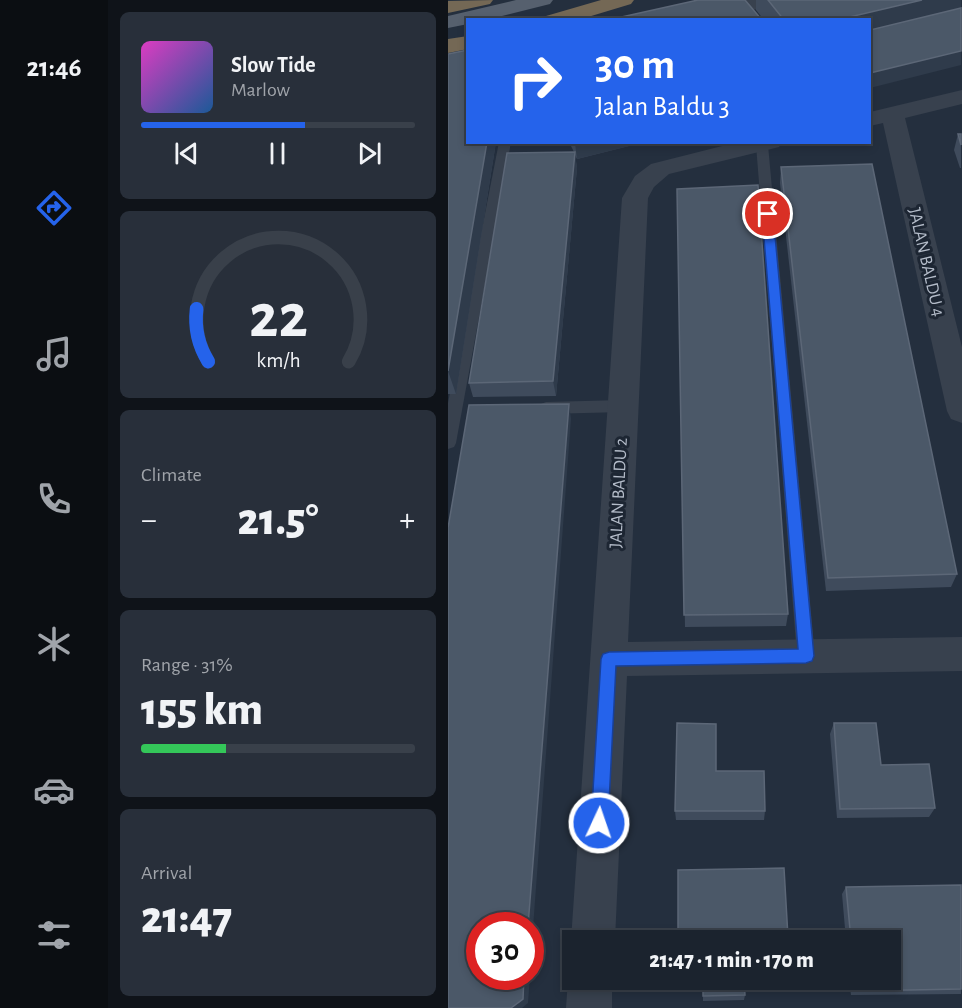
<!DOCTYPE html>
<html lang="en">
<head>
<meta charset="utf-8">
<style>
  :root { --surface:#1b232e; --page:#282f3a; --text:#f1f3f6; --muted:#a0a4aa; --line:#39404a; --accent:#2563eb }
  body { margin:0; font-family:"Alegreya Sans",sans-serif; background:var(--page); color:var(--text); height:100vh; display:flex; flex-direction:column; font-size:22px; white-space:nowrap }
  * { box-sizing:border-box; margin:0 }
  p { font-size:20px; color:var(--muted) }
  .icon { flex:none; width:33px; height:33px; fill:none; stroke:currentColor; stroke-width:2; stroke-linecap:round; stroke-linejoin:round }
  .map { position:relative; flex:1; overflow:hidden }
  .drawer { display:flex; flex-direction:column; gap:12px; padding:12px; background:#0f1319; width:340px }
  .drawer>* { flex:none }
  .top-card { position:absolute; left:18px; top:18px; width:405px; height:126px; border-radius:0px; box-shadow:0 3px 9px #0003,0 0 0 2px var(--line); background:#2563eb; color:#fff; overflow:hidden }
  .speed { position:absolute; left:18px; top:912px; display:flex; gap:12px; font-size:30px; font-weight:700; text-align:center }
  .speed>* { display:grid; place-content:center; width:78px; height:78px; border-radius:50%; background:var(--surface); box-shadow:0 3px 9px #0003,0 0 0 2px var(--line); line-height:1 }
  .speed .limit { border:9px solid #d22; background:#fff; color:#111 }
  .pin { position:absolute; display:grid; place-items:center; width:51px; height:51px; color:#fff; margin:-26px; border:3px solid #fff; border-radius:50%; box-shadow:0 2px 6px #0007 }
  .me { position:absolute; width:66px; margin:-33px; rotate:3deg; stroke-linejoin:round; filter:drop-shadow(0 0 4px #0008) }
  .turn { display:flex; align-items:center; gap:21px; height:126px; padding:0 30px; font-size:27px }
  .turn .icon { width:78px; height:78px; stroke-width:2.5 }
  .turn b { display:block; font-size:42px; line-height:51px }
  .big { font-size:45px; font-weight:800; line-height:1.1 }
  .drawer .widget { flex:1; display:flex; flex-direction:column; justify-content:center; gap:9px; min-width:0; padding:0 21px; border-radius:9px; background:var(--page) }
  .drawer .dial { align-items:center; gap:0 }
  .dial svg { height:156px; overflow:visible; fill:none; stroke:var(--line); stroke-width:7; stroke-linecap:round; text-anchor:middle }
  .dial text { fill:var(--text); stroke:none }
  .song { display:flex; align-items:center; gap:18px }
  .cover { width:72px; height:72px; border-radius:9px; background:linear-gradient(135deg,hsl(310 70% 55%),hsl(210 70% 35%)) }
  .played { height:6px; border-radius:3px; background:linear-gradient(90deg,var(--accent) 60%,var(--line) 60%) }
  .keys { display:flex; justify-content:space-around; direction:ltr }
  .heat { display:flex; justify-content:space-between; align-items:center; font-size:33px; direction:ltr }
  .charge { height:9px; border-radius:4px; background:linear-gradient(90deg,#34c759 31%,var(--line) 0) }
  .trip { position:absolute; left:114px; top:930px; width:339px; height:60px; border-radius:0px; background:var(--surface); box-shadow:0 3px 9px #0003,0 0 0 2px var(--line); font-weight:800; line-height:60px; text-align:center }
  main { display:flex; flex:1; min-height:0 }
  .tabs { display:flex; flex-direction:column; width:108px; justify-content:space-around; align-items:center; background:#0b0e12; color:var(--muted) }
  .tabs .icon { width:42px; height:42px }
  .tabs .on { color:var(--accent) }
  .tabs b { font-size:27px; color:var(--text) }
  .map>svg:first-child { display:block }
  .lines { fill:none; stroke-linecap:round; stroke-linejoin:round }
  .lane { fill:#38414e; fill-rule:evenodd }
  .street { fill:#38414e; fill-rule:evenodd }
  .primary { fill:#56606e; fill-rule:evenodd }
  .highway { fill:#746855; fill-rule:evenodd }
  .wall { fill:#3f4b5c }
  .shaded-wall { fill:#2f3b4b }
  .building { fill:#4b5868; stroke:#5c6777; stroke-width:1.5 }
  .route { fill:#2563eb; stroke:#184099; stroke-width:1.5 }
  .labels { text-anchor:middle; stroke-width:6; stroke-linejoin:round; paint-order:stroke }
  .street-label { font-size:18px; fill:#b4bcc9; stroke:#1d2633 }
</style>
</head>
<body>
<main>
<nav class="tabs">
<b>21:46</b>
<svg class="icon on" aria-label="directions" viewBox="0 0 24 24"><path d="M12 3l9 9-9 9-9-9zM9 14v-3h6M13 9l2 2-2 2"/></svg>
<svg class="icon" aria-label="music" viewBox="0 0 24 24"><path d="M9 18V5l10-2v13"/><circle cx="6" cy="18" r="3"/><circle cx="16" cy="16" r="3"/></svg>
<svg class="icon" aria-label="phone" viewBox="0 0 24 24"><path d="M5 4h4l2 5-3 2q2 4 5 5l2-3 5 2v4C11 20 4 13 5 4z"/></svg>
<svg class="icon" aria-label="climate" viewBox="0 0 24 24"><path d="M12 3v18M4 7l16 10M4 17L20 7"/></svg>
<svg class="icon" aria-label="car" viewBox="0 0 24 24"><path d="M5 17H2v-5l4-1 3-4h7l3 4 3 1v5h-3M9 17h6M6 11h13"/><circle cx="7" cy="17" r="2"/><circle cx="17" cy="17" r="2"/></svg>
<svg class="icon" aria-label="filters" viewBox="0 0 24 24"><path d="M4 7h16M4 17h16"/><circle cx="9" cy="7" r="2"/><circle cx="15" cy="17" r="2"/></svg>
</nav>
<section class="drawer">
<div class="widget">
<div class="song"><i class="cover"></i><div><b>Slow Tide</b><p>Marlow</p></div></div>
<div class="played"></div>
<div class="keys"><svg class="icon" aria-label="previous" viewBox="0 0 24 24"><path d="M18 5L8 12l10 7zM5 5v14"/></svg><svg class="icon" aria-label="pause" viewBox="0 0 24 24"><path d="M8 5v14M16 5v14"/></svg><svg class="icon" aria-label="next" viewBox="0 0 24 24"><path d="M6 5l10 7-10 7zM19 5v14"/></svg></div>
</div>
<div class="widget dial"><svg viewBox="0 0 100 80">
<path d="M14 69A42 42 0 1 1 86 69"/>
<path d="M14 69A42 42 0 0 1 8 42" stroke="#2563eb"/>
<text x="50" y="56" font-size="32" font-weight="700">22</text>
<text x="50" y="72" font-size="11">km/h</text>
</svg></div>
<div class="widget"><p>Climate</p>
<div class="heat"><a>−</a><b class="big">21.5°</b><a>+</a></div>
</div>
<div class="widget"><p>Range · 31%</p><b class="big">155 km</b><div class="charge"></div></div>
<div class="widget"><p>Arrival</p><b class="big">21:47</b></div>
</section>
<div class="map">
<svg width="514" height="1008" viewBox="0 0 514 1008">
  <rect width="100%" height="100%" fill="#242f3e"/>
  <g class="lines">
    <g class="lane">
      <polygon points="51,142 63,142 8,443 6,447 0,449 0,403"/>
      <polygon points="310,142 318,142 320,145 367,656 364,662 358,664 352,662 349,656 308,145"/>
      <polygon points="175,400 180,402 183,406 180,410 175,412 98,414 93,412 90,408 93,404 98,402"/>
    </g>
    <g class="street">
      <polygon points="295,0 332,0 329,4 265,20 226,20 229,16"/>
      <polygon points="514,90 514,104 457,118 514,347 514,423 503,419 499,411 435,123 422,126 422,112"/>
      <polygon points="290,142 334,142 331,147 221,174 206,187 200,198 180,642 514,637 514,671 179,676 167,940 124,940 124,943 123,940 174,198 187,176 203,164"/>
      <polygon points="124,968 124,980 164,980 164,1008 118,1008 120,980"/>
    </g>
    <polygon class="primary" points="68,0 105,0 102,4 38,20 20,20 20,24 0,28 0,16"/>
    <g class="highway">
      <polygon points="45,0 42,4 0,13 0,1"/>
      <polygon points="153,0 186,0 183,4 130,20 95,20 98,16"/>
      <polygon points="20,36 20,49 0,53 0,39"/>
    </g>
  </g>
  <g class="wall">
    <polygon points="308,0 320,0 422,20 316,20 308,10"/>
    <polygon points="0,54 20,142 48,142 8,394 0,394"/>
    <polygon points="510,134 513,134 513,168 512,168 506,150"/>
    <polygon points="121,142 197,142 129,159 127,155 129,168 108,396 25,397 21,383 126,152"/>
    <polygon points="333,167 509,574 503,587 378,591 332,183"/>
    <polygon points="229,189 340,614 338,626 237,627"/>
    <polygon points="386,723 433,765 487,808 481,817 389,818 382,734"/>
    <polygon points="227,811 317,811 316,820 228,820"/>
    <polygon points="398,887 513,891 513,994 403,995 401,980 442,980 442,940 398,940 394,894"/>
    <polygon points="340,937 338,940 230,940"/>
    <polygon points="297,995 296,1000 255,1001 255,996"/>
  </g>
  <g class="shaded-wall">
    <polygon points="474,0 513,0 513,13 422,34 422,20 389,20"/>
    <polygon points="513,51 513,65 422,88 422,73"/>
    <polygon points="39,142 48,142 8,394 0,371"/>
    <polygon points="131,142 197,142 129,159 127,143"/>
    <polygon points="127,152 129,168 108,396 105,381"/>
    <polygon points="121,404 123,419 82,968 82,926 80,926"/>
    <polygon points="76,976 82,976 80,1003 74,1008 63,1008"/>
  </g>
  <g class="building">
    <polygon points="250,0 297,0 314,20 160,20"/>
    <polygon points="320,0 474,0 389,20 336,20"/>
    <polygon points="513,8 513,51 422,73 422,30"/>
    <polygon points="20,50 20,142 39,142 0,371 0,54"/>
    <polygon points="510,134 513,134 513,145"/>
    <polygon points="127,152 105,381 21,383 59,153"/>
    <polygon points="424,164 509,574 380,578 333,167"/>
    <polygon points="310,185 340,614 236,615 229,189"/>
    <polygon points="121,404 80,926 32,926 32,976 76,976 75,999 63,1008 0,1008 0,528 21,405"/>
    <polygon points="229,723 268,724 268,771 316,771 317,811 227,811"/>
    <polygon points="386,723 428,723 433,765 481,764 487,808 392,809"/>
    <polygon points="336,868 340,937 327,938 328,940 230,940 230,870"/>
    <polygon points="513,885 513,989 407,991 406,980 442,980 442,940 403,940 398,887"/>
    <polygon points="255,980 296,980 297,995 255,996"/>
  </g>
  <polygon class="route" points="320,211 325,214 366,656 364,661 358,663 168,666 160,823 157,829 151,832 145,829 143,823 153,659 155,654 161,652 350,649 314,214"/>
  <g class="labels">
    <g class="street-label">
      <text transform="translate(479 262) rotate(77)" y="6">JALAN BALDU 4</text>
      <text transform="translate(170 493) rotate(-87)" y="6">JALAN BALDU 2</text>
    </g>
  </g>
</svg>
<div class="speed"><div class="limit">30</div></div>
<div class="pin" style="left:320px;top:214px;background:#d93025"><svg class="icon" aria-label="arrive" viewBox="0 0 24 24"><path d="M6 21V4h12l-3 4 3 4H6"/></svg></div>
<svg class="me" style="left:151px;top:823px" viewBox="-20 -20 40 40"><circle r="17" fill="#2563eb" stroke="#fff" stroke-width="3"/><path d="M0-11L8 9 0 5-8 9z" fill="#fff"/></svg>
<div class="trip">21:47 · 1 min · 170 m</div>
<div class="top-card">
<div class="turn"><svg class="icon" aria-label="right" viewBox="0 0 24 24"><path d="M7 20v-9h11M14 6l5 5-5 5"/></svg><div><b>30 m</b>Jalan Baldu 3</div></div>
</div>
</div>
</main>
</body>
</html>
